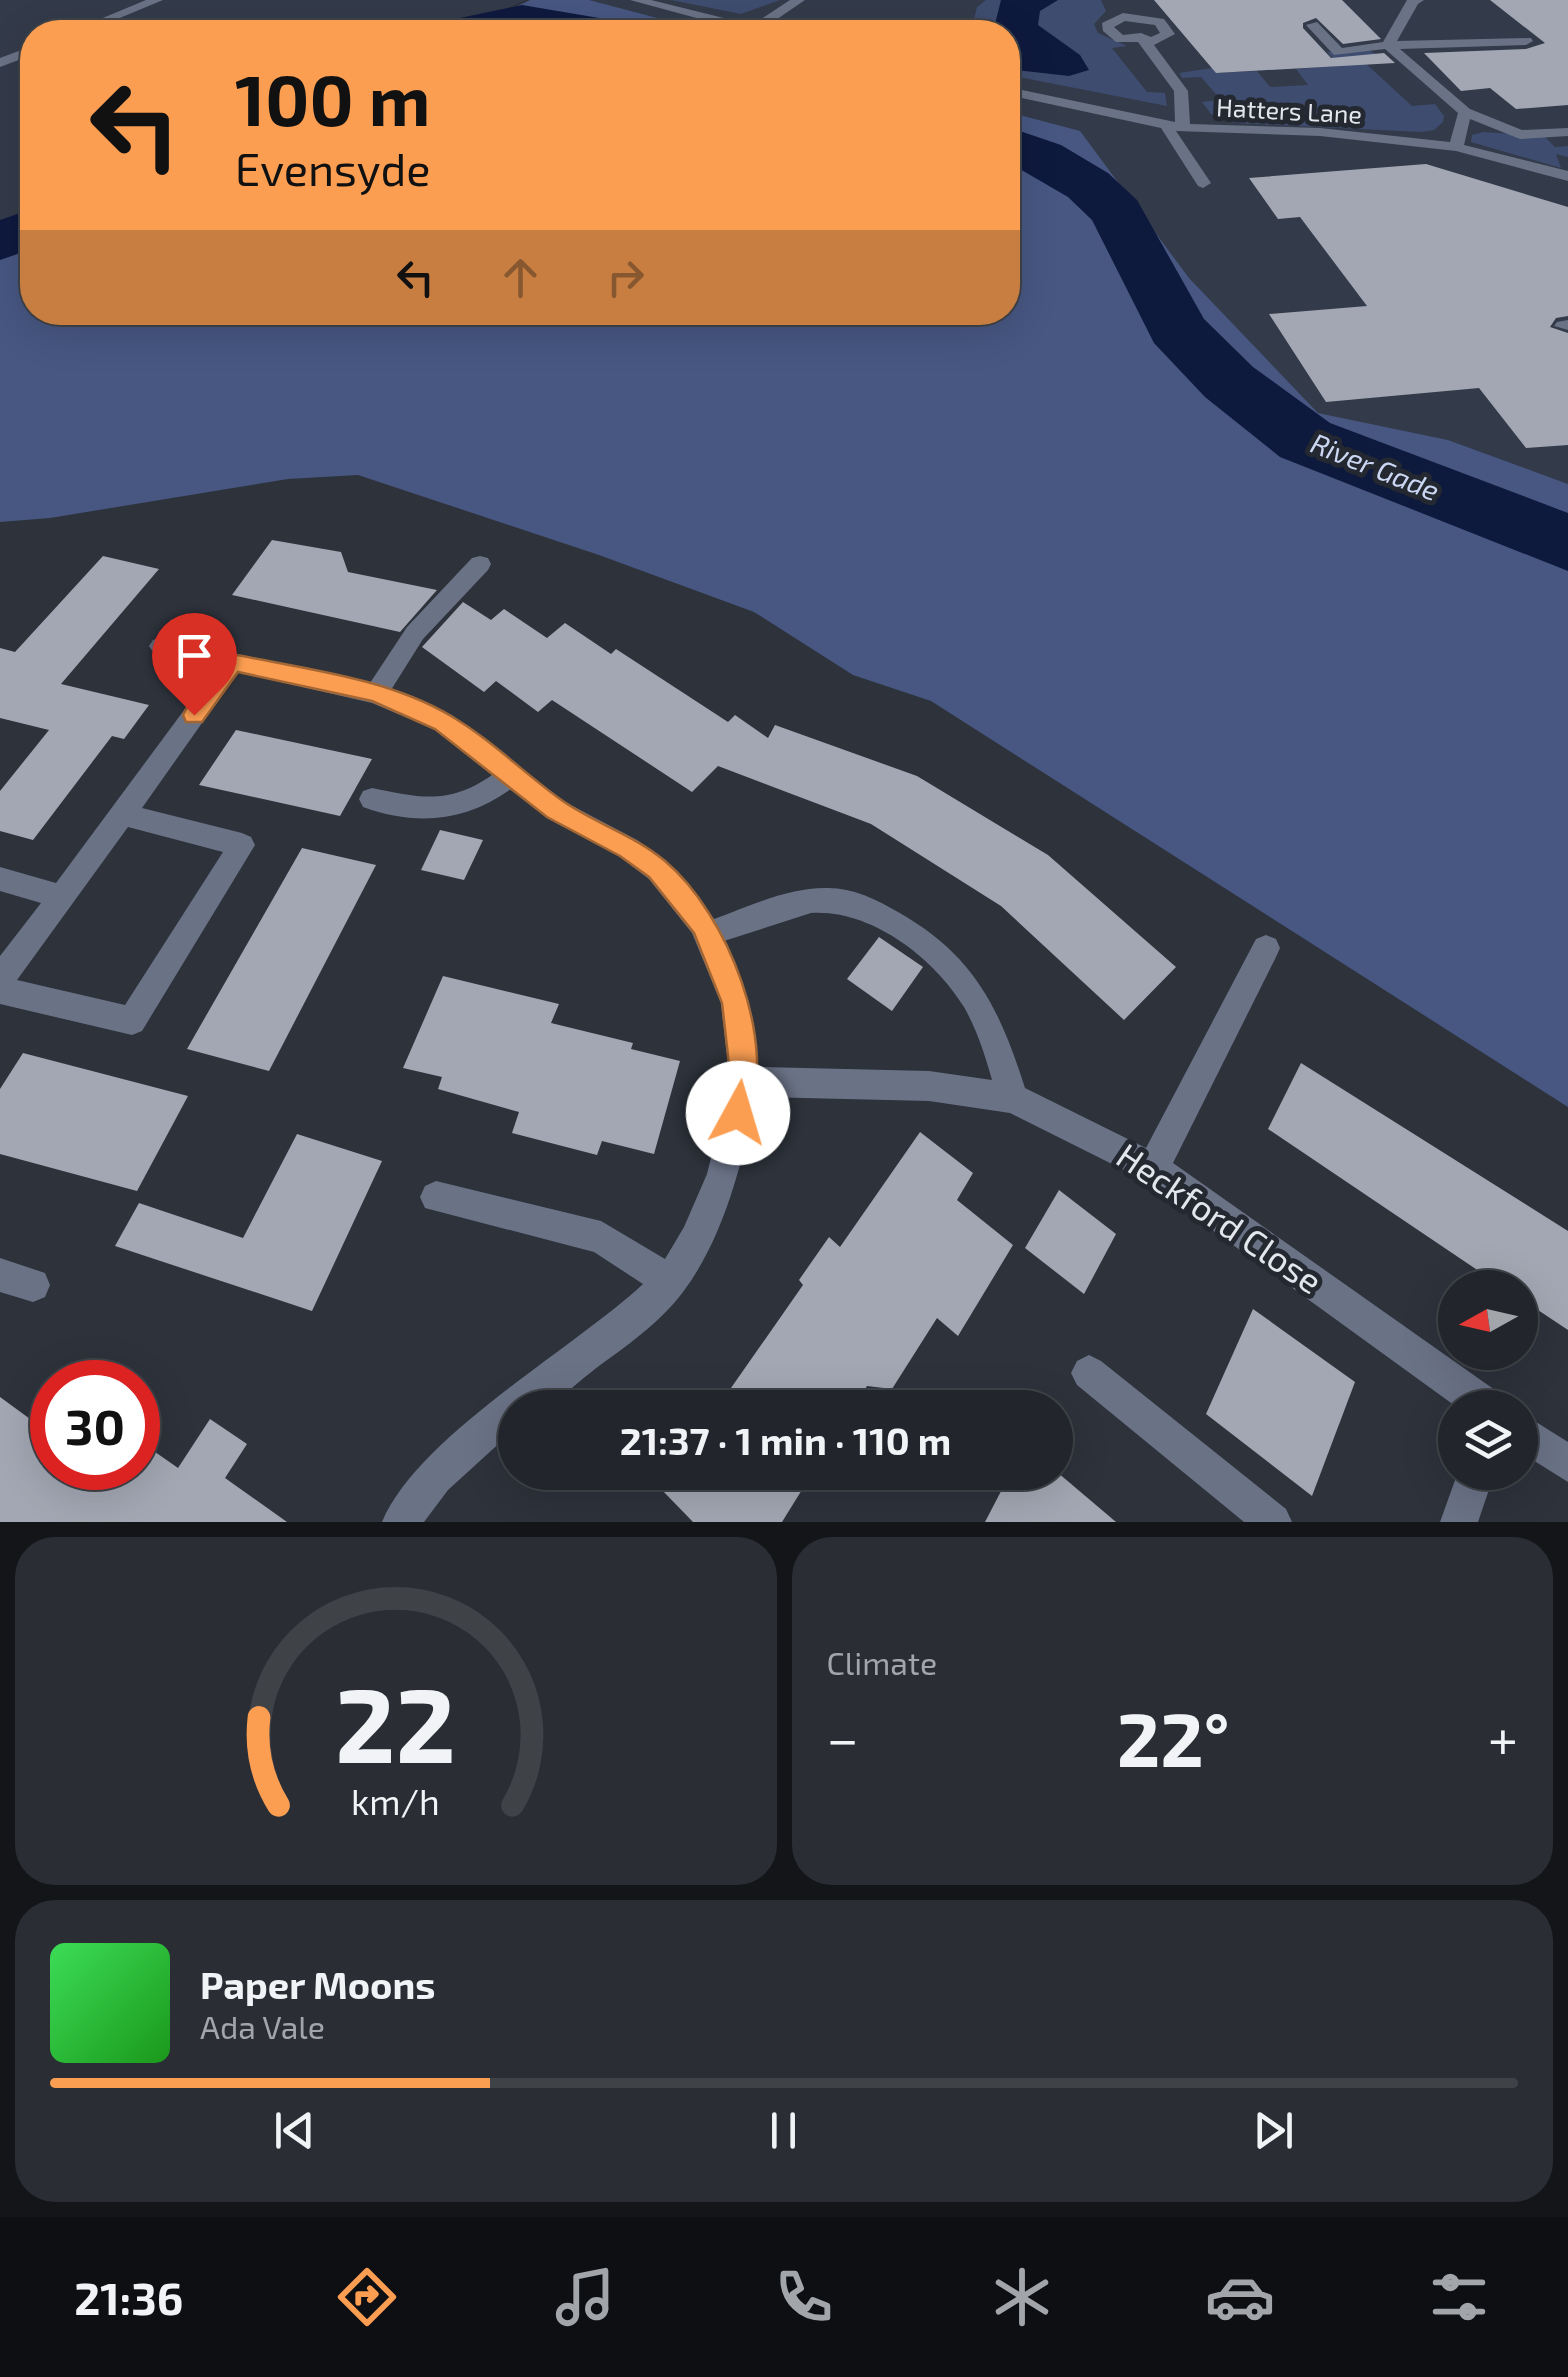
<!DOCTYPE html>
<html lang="en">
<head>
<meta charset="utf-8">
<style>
  :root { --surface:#22262c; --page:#2a2e34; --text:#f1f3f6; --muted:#a2a5a9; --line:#3f4348; --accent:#fb9e52 }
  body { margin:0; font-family:"Exo 2",sans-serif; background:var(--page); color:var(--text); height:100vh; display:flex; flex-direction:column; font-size:38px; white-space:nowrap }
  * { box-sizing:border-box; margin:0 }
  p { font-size:32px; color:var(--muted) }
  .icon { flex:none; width:55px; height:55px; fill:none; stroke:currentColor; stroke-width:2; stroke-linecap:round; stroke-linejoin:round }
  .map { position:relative; height:1522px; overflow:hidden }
  .sheet { display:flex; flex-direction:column; gap:15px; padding:15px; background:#131518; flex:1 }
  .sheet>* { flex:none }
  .banner { position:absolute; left:20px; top:20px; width:1000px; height:305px; border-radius:40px; box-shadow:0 10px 40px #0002,0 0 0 2px var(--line); background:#fb9e52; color:#111; overflow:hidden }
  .needle { width:65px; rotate:262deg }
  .tools { position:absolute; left:1438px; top:1270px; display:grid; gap:20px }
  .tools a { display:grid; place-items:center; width:100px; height:100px; border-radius:50%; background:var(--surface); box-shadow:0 10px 40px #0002,0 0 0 2px var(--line); font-size:50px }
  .speed { position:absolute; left:30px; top:1360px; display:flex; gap:20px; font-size:50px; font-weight:700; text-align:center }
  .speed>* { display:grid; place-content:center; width:130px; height:130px; border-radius:50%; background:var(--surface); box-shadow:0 10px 40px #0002,0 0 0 2px var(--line); line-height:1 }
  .speed .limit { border:15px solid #d22; background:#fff; color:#111 }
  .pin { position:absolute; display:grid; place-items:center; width:85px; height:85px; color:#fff; margin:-102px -42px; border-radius:50% 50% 50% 0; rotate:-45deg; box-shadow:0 0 10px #0007 }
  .pin .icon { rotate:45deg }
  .me { position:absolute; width:110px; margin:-55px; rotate:6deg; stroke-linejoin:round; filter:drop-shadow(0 0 8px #0008) }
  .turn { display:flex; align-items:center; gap:35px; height:210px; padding:0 50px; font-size:45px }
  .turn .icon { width:130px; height:130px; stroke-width:2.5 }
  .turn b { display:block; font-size:70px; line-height:85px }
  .lanes { display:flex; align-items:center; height:95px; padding:0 50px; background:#0003; justify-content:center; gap:50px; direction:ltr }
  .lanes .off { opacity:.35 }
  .big { font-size:75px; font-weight:700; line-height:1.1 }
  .sheet .widget { flex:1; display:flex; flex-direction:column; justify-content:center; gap:15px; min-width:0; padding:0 35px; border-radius:40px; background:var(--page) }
  .sheet .dial { align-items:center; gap:0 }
  .dial svg { height:260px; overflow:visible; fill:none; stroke:var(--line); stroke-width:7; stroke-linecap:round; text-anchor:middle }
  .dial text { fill:var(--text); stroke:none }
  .song { display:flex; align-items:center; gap:30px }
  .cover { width:120px; height:120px; border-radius:15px; background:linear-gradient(135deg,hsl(130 70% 55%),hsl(120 70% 35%)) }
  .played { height:10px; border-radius:5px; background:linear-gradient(90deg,var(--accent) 30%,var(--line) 30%) }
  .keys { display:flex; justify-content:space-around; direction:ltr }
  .heat { display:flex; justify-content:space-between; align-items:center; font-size:55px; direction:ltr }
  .sheet .tiles { flex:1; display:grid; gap:15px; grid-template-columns:1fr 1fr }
  .widget:last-child { grid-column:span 2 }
  .trip { position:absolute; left:498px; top:1390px; width:575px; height:100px; border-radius:50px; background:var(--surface); box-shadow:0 10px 40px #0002,0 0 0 2px var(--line); font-weight:700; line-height:100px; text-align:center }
  .tab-bar { display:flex; height:160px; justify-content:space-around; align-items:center; background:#0e0f12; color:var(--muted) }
  .tab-bar .icon { width:70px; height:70px }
  .tab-bar .current { color:var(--accent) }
  .tab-bar b { font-size:45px; color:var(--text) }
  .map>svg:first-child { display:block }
  .built { fill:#333a49 }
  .green { fill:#3e4c6f }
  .forest { fill:#475782 }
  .water { fill:#0e193e }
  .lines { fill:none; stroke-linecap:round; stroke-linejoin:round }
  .river { fill:#0e193e; fill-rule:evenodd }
  .building { fill:#a2a7b3 }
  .minor { fill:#6a7286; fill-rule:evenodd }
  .route { fill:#fb9e52; stroke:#a36735; stroke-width:2.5 }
  .labels { text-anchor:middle; stroke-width:10; stroke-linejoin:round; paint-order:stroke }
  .far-street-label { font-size:25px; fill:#e3e6ec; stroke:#242831 }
  .far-water-label { font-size:28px; font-style:italic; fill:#cbd7f3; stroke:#242831 }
  .near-street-label { font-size:35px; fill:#e3e6ec; stroke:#242831 }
</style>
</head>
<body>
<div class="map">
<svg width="1568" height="1522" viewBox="0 0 1568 1522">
  <rect width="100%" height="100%" fill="#2d323b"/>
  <g class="built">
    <polygon points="0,0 527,0 452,32 32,32 32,214 0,228"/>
    <polygon points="588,0 1568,0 1568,484 1448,440 1318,413 1189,278 1080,132 1008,112 1008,32 707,32"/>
  </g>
  <g class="green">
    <polygon points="671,0 780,0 741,14"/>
    <polygon points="986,0 1101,0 1106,11 1094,24 1098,33 1127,46 1112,48 1147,92 1165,93 1167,106 1008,75 1008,32 971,32 977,7"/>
    <polygon points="1368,50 1384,58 1363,61 1412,106 1435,104 1444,116 1443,122 1434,130 1422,132 1236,123 1211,114 1202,102 1221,100 1201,77 1182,78 1179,73 1212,68 1216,73 1257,71 1270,87 1308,85 1296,69 1339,66 1327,52"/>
    <polygon points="1483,132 1544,136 1555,147 1568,146 1568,157 1556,154 1561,168 1471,142 1472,135"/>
  </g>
  <g class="forest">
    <polygon points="530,0 589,0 710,32 463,32"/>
    <polygon points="1008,112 1080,131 1189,278 1318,413 1448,440 1568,484 1568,1107 931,701 853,675 754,612 599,555 358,475 288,479 50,518 0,522 0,258 32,242 32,312 1008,312"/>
  </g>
  <polygon class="water" points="1001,0 1058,0 1040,11 1038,25 1080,55 1089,70 1069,76 1008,69 1008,32 988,32 995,24"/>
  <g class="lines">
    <g class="river">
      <polygon points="522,5 623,22 630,32 434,32 441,22"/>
      <polygon points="1008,127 1061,145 1108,173 1137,200 1204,319 1253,367 1330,423 1568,513 1568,571 1280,457 1205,397 1154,343 1092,220 1068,197 1008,162"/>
      <polygon points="32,209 32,249 0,260 0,220"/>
    </g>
  </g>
  <g class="building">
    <polygon points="1154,0 1342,0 1381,39 1343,44 1316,18 1303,23 1303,28 1331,58 1384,53 1395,63 1216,73"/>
    <polygon points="1490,0 1568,0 1568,105 1516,109 1490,88 1461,91 1424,53 1526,49 1545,43"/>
    <polygon points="1426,164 1568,207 1568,316 1556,318 1550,327 1568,333 1568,445 1526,448 1479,388 1326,402 1269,314 1367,306 1300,217 1278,219 1249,178"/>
    <polygon points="272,540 341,552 348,572 437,590 400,632 232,595"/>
    <polygon points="103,556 159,569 61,684 149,705 124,739 112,736 33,840 0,831 0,791 49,730 0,718 0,648 15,652"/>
    <polygon points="463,602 491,620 504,609 547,638 565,623 611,654 616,649 728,722 735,715 768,738 775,725 917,776 1048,855 1176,967 1124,1020 1001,906 871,824 718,766 692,792 552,700 538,712 496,681 484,692 422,647"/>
    <polygon points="236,730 372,759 340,816 199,785"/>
    <polygon points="440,830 483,840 464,880 421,870"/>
    <polygon points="302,848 376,865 269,1071 187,1049"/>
    <polygon points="879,937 923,967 892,1011 847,979"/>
    <polygon points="443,976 559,1004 551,1023 633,1043 631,1049 680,1061 654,1154 602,1141 597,1155 512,1133 519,1112 438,1089 442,1077 403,1068"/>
    <polygon points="23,1053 188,1096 137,1191 0,1154 0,1089"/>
    <polygon points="1301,1063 1568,1231 1568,1330 1520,1298 1520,1288 1504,1288 1268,1129"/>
    <polygon points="920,1132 973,1173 957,1200 1013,1245 958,1336 937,1318 892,1389 867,1386 853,1408 717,1408 803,1285 799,1280 829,1237 840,1247"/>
    <polygon points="297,1134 382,1161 312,1311 115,1246 139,1203 243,1238"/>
    <polygon points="1059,1190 1116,1234 1084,1294 1025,1248"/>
    <polygon points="1253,1309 1355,1382 1312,1496 1206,1414"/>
    <polygon points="0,1397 52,1435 52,1468 138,1468 138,1440 178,1468 210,1419 247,1444 225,1478 287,1522 0,1522"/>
    <polygon points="672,1472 813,1472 782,1522 693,1522 660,1488"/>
    <polygon points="1011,1472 1057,1472 1116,1522 985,1522"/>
  </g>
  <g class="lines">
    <g class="minor">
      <polygon points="146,0 163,0 86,32 69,32"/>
      <polygon points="630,0 651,0 752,25 790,0 805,0 764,28 769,32 748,32"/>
      <path d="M1407 0H1424L1418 4 1397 41 1531 38 1533 41 1526 45 1400 49 1470 109 1522 130 1568 128V136L1520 139 1470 119 1464 145 1568 171V181L1456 151 1320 136 1176 131 1211 183 1203 188 1198 186 1161 128 1008 95V87L1175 122 1174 91 1138 42H1116L1103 31 1102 23 1123 13 1164 19 1175 34 1154 45 1188 91 1190 124 1320 128 1450 142 1458 113 1385 49 1334 55 1306 25 1317 22 1342 48 1383 42ZM1125 21 1155 25 1160 33 1151 37 1141 33 1123 35 1114 27Z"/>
      <polygon points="32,46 32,55 0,67 0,58"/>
      <polygon points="1568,320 1568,330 1554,326 1557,322"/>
      <path d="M480 556 488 558 491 564 488 570 423 639 391 690 452 715 565 802 637 840 667 861 714 919C750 906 787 888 825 888 851 887 876 899 898 912 974 955 999 1007 1025 1088L1146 1148 1256 939 1266 935 1276 939 1280 948 1276 957 1173 1163 1502 1395 1507 1408H1458L1142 1179 1010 1113 929 1101 757 1097C741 1164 725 1236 683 1292 661 1322 625 1347 595 1369 564 1393 556 1408 515 1408V1429L448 1490 424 1522H382C418 1436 572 1350 643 1284L594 1252 425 1208 420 1197 425 1186 436 1181 601 1221 665 1259 684 1227 707 1174 730 1082 721 1003 692 933 649 879 619 856 547 818 511 789C465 822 416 826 363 807L359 799 363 791 372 788C421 798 449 805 492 775L434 729 372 703 238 672 142 808 242 833 251 837 255 845 142 1031 132 1035 0 1004V956L41 903 0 891V867L56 883 216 667 153 652 149 646 153 640 161 637 370 683 407 627 472 558ZM128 827 223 852 125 1005 17 980ZM811 913C871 909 934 958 964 1007 977 1030 985 1055 992 1080L929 1071 758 1067 749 1003 724 941Z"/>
      <polygon points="0,1258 45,1273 50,1285 45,1297 33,1302 0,1292"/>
      <polygon points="1089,1355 1101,1361 1286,1509 1292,1522 1244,1522 1077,1385 1071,1373 1077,1361"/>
      <polygon points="1520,1412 1568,1442 1568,1482 1520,1452"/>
      <polygon points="1458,1472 1495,1472 1478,1522 1440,1522"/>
    </g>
  </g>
  <path class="route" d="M232 654C305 669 387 678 451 716 490 739 524 773 560 799 593 823 633 834 665 861 727 913 780 1044 747 1123L738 1127 728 1123 724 1113 731 1082 722 1003 694 933 649 877 620 856 547 817 435 729 372 701 238 672 202 722H186L183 715 186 709 225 656Z"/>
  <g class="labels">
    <g class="far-street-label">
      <text transform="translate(1289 111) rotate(3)" y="9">Hatters Lane</text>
    </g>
    <g class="far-water-label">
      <text transform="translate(1375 467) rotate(22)" y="10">River Gade</text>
    </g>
    <g class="near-street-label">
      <text transform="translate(1219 1219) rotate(34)" y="12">Heckford Close</text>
    </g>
  </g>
</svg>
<div class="tools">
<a><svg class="needle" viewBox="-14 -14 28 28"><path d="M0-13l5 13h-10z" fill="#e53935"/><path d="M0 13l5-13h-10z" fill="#a2a5a9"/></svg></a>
<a><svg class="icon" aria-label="layers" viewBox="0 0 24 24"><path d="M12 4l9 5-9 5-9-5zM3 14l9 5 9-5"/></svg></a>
</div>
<div class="speed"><div class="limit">30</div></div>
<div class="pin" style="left:194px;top:715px;background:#d93025"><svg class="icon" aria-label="arrive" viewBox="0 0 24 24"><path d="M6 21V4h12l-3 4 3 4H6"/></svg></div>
<svg class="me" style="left:738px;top:1113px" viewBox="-20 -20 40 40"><circle r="19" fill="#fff"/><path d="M0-13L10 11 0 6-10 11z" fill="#fb9e52"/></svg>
<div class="trip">21:37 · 1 min · 110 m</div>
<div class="banner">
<div class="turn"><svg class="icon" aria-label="left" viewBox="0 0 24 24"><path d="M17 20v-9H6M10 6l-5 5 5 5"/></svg><div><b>100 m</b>Evensyde</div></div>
<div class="lanes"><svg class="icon" aria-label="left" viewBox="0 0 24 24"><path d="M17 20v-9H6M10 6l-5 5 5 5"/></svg><svg class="icon off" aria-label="ahead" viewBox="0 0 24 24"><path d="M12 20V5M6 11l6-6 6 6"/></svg><svg class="icon off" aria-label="right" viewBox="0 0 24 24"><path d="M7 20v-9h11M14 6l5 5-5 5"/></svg></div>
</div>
</div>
<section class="sheet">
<div class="tiles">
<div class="widget dial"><svg viewBox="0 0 100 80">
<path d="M14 69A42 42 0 1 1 86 69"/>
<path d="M14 69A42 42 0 0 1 8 42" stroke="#fb9e52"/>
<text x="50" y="56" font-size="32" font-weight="700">22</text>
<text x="50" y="72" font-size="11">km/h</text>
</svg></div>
<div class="widget"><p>Climate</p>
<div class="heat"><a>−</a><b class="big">22°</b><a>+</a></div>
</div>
<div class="widget">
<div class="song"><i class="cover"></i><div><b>Paper Moons</b><p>Ada Vale</p></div></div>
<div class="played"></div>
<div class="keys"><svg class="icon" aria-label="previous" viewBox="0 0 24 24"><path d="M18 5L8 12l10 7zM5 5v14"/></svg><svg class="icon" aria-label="pause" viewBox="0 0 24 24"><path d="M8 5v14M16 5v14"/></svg><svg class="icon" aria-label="next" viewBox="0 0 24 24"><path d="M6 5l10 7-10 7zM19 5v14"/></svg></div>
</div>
</div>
</section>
<nav class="tab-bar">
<b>21:36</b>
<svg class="icon current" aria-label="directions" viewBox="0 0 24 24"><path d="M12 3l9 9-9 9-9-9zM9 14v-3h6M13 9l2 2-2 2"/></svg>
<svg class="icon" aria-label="music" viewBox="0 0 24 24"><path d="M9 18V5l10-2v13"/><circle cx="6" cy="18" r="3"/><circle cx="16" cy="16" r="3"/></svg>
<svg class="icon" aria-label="phone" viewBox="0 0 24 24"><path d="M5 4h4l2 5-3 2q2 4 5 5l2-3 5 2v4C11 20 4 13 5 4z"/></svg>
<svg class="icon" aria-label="climate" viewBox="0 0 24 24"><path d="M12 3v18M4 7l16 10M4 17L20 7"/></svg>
<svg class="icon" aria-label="car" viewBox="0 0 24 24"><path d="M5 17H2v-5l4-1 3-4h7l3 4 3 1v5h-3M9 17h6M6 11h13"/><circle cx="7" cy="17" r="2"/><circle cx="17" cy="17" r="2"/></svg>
<svg class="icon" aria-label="filters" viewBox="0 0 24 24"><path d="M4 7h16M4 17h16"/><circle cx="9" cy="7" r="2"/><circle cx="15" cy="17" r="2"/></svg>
</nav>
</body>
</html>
